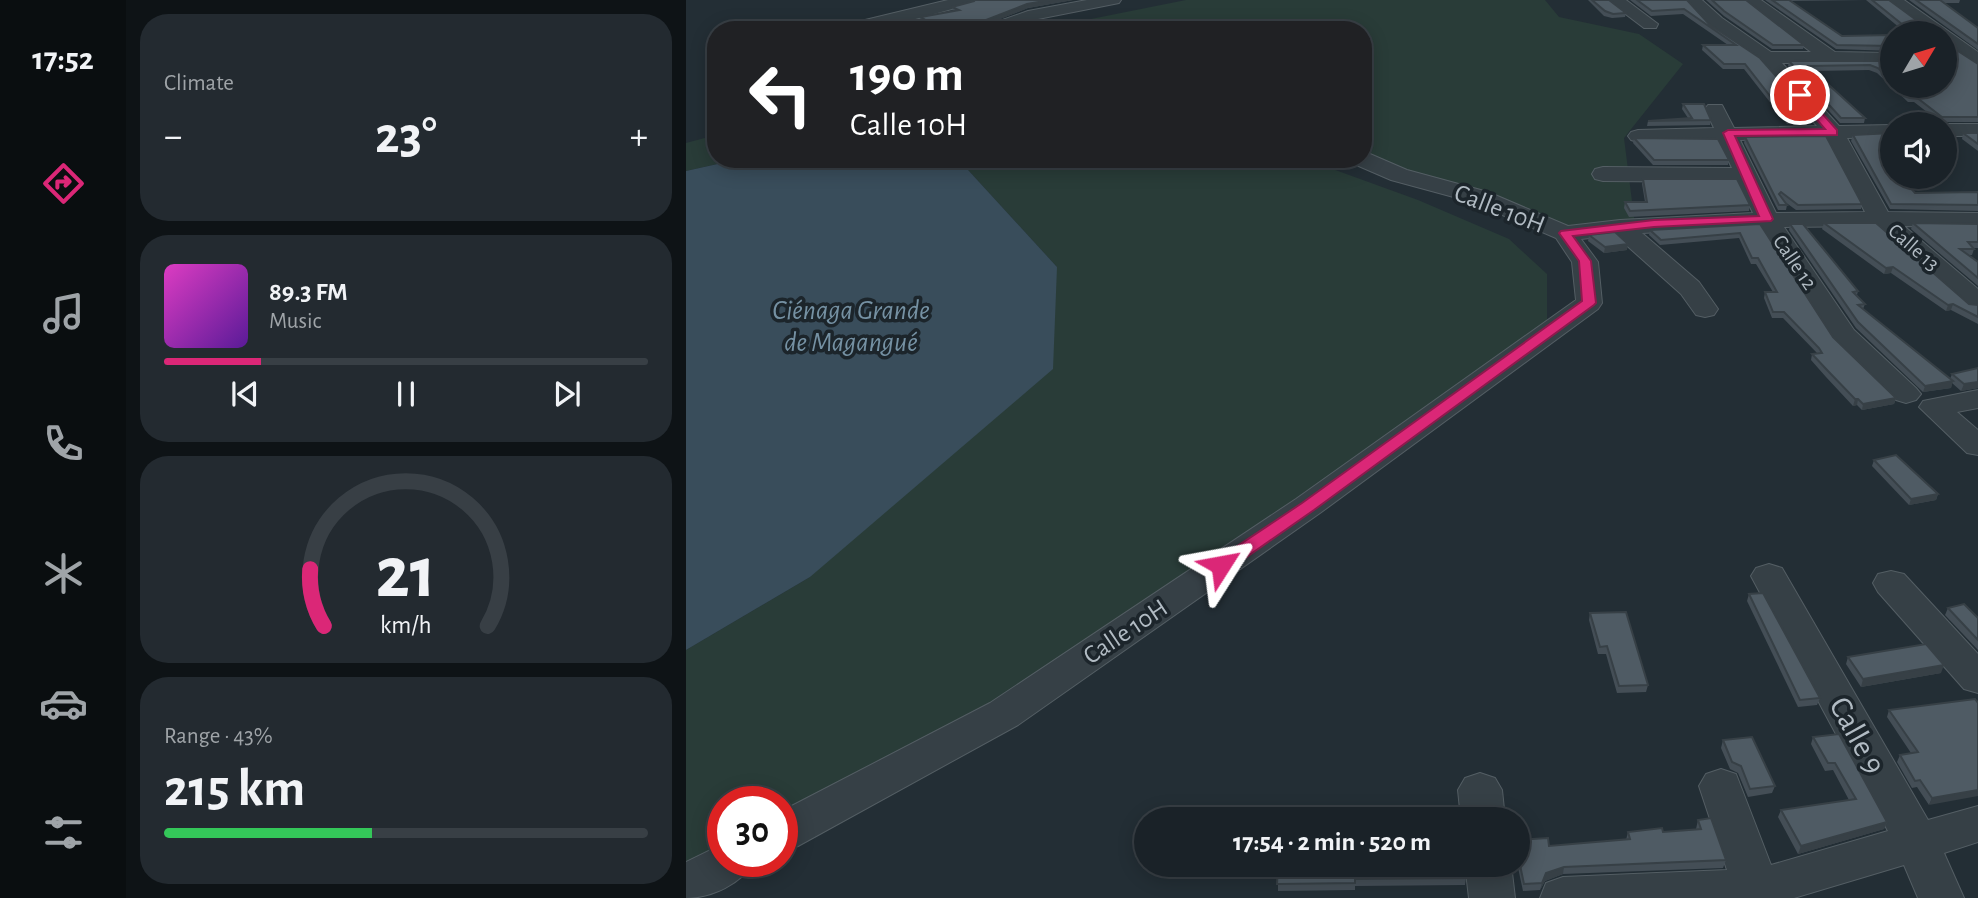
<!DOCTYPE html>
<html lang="en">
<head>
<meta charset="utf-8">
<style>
  :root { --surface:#1a2228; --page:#232a30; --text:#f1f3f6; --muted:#9fa4a8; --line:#383f45; --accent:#db2777 }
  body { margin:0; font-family:"Alegreya Sans",sans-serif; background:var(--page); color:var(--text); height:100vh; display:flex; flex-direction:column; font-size:26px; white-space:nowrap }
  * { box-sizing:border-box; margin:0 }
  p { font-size:23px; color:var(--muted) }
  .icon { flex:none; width:38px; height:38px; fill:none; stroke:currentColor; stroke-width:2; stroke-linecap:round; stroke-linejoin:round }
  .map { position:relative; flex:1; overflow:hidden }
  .side { display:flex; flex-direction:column; gap:14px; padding:14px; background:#0e1316; width:560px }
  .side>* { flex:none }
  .banner { position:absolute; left:21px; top:21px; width:665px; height:147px; border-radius:28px; box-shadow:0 4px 18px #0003,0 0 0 2px var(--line); background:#202124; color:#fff; overflow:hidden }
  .needle { width:46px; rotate:52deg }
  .fabs { position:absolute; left:1194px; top:21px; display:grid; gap:14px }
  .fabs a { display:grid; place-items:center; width:77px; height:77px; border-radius:50%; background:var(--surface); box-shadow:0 4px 18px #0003,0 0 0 2px var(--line); font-size:35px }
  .speed { position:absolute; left:21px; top:786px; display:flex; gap:14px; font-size:35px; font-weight:700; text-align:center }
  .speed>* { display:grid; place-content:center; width:91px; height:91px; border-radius:50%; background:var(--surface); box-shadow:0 4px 18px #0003,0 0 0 2px var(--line); line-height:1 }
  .speed .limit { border:10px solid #d22; background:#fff; color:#111 }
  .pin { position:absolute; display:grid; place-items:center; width:60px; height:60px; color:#fff; margin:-30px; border:4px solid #fff; border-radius:50%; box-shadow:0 2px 7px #0007 }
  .me { position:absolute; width:77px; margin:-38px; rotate:56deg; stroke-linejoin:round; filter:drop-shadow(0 0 5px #0008) }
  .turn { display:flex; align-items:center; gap:24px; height:147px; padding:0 28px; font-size:32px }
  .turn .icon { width:91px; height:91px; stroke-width:2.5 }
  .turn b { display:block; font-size:49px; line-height:60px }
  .big { font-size:52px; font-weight:700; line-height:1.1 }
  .side .widget { flex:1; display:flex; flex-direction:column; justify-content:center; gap:10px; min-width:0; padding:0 24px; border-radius:28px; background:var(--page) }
  .side .dial { align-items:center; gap:0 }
  .dial svg { height:182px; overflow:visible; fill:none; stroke:var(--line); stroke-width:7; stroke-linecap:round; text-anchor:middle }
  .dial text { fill:var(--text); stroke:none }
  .song { display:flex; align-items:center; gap:21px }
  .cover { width:84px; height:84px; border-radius:10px; background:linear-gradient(135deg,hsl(310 70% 55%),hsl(270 70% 35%)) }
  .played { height:7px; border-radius:4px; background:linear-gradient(90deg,var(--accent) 20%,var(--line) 20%) }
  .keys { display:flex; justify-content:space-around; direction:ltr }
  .heat { display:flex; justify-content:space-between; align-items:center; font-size:38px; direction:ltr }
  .charge { height:10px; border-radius:5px; background:linear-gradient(90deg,#34c759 43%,var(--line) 0) }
  .trip { position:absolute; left:448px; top:807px; width:396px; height:70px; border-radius:35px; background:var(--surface); box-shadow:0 4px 18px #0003,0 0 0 2px var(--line); font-weight:700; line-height:70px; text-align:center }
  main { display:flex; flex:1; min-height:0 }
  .tab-bar { display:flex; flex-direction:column; width:126px; justify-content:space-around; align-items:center; background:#0a0e10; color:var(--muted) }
  .tab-bar .icon { width:49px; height:49px }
  .tab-bar .current { color:var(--accent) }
  .tab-bar b { font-size:32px; color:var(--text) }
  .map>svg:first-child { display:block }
  .green { fill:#293c38 }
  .water { fill:#394d5b }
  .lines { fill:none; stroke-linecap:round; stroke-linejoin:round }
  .minor-casing { stroke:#545e64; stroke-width:2 }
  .minor { fill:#364046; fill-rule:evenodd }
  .wall { fill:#444e56 }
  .shaded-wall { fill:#374046 }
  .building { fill:#4f5b64; stroke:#374046; stroke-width:2 }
  .route { fill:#db2777; stroke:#8e194d; stroke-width:2 }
  .labels { text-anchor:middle; stroke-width:7; stroke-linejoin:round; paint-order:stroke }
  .far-street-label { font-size:21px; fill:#b1bbc3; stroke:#1c252b }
  .street-label { font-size:26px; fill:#b1bbc3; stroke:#1c252b }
  .water-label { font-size:28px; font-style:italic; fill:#7591a3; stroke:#1c252b }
  .near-street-label { font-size:32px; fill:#b1bbc3; stroke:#1c252b }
</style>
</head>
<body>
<main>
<nav class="tab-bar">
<b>17:52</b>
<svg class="icon current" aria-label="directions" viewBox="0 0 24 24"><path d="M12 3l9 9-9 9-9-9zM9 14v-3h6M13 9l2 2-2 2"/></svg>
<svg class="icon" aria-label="music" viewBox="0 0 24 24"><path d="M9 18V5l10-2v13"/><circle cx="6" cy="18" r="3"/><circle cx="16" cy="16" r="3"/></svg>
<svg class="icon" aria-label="phone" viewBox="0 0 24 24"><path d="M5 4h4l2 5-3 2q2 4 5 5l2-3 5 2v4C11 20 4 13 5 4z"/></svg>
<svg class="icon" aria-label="climate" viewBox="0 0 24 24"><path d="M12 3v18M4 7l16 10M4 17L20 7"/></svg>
<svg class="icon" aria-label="car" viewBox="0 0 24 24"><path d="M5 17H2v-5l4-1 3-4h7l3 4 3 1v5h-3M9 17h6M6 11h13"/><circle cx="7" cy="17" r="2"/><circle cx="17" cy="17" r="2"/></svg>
<svg class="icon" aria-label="filters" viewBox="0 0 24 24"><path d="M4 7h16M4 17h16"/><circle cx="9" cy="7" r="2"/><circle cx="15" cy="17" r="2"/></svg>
</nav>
<section class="side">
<div class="widget"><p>Climate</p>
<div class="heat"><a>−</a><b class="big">23°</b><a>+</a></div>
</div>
<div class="widget">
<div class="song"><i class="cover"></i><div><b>89.3 FM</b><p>Music</p></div></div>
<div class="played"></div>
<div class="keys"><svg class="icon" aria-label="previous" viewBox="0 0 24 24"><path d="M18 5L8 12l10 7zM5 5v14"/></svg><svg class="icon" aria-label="pause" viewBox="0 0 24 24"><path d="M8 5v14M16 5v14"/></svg><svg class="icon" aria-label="next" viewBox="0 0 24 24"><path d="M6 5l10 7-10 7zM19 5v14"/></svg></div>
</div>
<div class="widget dial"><svg viewBox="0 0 100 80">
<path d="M14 69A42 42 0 1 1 86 69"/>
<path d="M14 69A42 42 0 0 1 8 44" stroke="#db2777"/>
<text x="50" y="56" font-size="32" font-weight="700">21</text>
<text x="50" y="72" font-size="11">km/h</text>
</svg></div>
<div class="widget"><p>Range · 43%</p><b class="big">215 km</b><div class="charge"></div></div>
</section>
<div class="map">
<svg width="1292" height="898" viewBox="0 0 1292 898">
  <rect width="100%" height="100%" fill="#232e35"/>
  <g class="green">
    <polygon points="500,0 859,0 873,17 953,34 997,64 938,138 949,225 881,231 677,157 677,30 350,30"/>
    <polygon points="30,135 30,159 54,159 0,171 0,143"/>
    <polygon points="272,159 619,159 732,200 823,239 861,274 861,326 315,708 96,828 96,802 37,802 37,860 0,880 0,650 124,577 371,267"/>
  </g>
  <polygon class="water" points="54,159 272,159 371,267 367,369 124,577 0,650 0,171"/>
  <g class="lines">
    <defs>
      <g id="minor">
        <polygon points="262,0 290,0 288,3 189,30 172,30 175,21"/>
        <polygon points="401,0 435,0 433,3 352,19 322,30 297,30 299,26 342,11"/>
        <polygon points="921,0 940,0 972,24 970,28 958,28"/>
        <path d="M999 0H1016L1036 18 1085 52H1125L1056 0H1075L1149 52 1206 53V63H1096L1153 126 1206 125V137L1161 138 1202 212 1292 213V227L1218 226 1292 289V310L1283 308 1189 226 1098 227 1168 330 1230 388 1235 394 1230 400 1220 403 1210 400 1148 342 1074 227 956 233 1013 282 1032 309 1028 315 1019 317 1010 315 995 294 929 235 895 239 912 262 916 303 912 309 634 513 332 725 112 846 96 852V811L304 703 610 499 890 300 886 262 870 238 786 202 705 180 668 164 665 159H677V153L684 154 721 170 802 192 882 226 934 220 1067 213 1052 182 917 181 909 179 906 174 909 169 917 167 1046 168 1033 141 952 142 945 140 942 136 945 132 952 130 1028 128 1019 109 1022 105H1036L1048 128 1131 126 1075 61 1024 26ZM1140 138 1179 212 1090 213 1054 140Z"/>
        <polygon points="1199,0 1218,0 1292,52 1292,65 1258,44 1258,33 1244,33"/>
        <polygon points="1256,124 1292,124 1292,136 1258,136"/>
        <polygon points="1292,390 1292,408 1271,412 1292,430 1292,455 1281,453 1233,407 1237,401"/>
        <polygon points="1083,564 1096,568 1242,820 1292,806 1292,842 1258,853 1278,898 1232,898 1218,865 1108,898 854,898 860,883 877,877 1041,870 1013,786 1020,774 1035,769 1050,774 1085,865 1202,831 1065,576 1070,568"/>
        <polygon points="1205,571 1218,574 1292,654 1292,693 1278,689 1192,592 1187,583 1192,574"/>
        <polygon points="794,773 809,778 816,790 819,819 775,819 772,790 779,778"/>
        <path d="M37 844V861H68C56 884 25 898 0 898V862Z"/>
        <polygon points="779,864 825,864 829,898 783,898"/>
      </g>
    </defs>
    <use href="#minor" class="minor-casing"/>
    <use href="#minor" class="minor"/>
  </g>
  <g class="wall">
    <polygon points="289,0 387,0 342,8 296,26 281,30 248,30 236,22 235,17 267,11 266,7 288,1"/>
    <polygon points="902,0 923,0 940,13 939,17 926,18 918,16"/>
    <polygon points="944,0 1001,0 1023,24 1074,58 1127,118 1125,124 1101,124 1058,69 1037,69 1016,50 1017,45 1042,45 997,14 965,16"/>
    <polygon points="1020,0 1060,0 1118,45 1117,49 1086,49 1038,16"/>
    <polygon points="1079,0 1203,0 1244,30 1257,33 1220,33 1180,0 1104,1 1156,36 1206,35 1206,51 1150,49"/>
    <polygon points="1223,0 1274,0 1273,3 1258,3 1292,28 1292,50"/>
    <polygon points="1103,61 1206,61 1206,86 1258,86 1292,64 1292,122 1254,122 1228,102 1222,102 1191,73 1183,70 1128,71 1179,118 1178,123 1154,123 1102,66"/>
    <polygon points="997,104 1025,120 1024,125 961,126 962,121 1002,118 996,109"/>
    <polygon points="1206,133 1206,157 1204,157 1206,177 1229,193 1292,192 1292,211 1204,209 1165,141 1167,135"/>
    <polygon points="1277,133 1292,133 1292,151 1276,139"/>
    <polygon points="1059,137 1176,204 1175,209 1110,210 1099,202 1101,205 1100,210 1092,210 1058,143"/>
    <polygon points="948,138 1043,160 1042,165 967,165 947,143"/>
    <polygon points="957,179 1064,205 1063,211 943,217 938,208 939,202 959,202 956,184"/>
    <polygon points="1138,223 1283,304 1292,305 1292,324 1265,310 1260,311 1205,273 1198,274 1136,229"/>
    <polygon points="1227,223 1292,224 1292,248 1287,248 1288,249 1286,255 1282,255 1292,262 1292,286 1225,229"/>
    <polygon points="1074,224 1147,337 1210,398 1208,404 1176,410 1171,405 1167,406 1140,377 1125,360 1126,354 1131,353 1097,318 1086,318 1078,298 1079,292 1087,292 1070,264 1065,264 1053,238 974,245 963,235 964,230"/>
    <polygon points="1104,224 1172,291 1171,295 1179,304 1177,309 1264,379 1266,374 1292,368 1292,388 1275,391 1266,383 1265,388 1237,392 1170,328 1103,230"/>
    <polygon points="903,235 941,250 918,253 902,241"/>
    <polygon points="1188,460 1252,494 1250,500 1223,505 1186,466"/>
    <polygon points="1063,594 1134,698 1131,705 1112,707 1061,601"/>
    <polygon points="1262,608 1292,618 1292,650 1259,615"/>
    <polygon points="904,613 962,685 960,692 931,693 920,654 912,654 903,620"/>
    <polygon points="1162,657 1255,673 1175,687 1160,664"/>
    <polygon points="1292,703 1243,805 1231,787 1226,788 1211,762 1214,755 1225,753 1201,717 1203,710"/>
    <polygon points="1127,737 1201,822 1198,829 1112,854 1092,817 1095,810 1163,800 1147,770 1139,771 1125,744"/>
    <polygon points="1037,740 1089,786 1086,793 1062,797 1052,773 1044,769 1035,748"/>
    <polygon points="1012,820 1040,860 1037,868 877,874 859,881 854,890 837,891 831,863 831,840 863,846 940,840 942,832 977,832 1010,829"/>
    <polygon points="592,864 780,878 779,885 669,886 669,890 592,891"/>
  </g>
  <g class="shaded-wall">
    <polygon points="364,0 387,0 342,8 296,26 281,30 262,30 341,4"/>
    <polygon points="942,244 941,250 918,253 919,247"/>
    <polygon points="1207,267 1205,273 1198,274 1200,268"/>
    <polygon points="1267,304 1265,310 1260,311 1262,305"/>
    <polygon points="1267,381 1265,388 1237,392 1239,386"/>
    <polygon points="1292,382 1292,388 1275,391 1278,384"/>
    <polygon points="1210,398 1208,404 1176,410 1177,404"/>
    <polygon points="1169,399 1172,399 1171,405 1167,406"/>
    <polygon points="1252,494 1250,500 1223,505 1225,499"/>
    <polygon points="1258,665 1255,673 1175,687 1177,679"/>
    <polygon points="1292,790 1292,796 1243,805 1246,798"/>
    <polygon points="1201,822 1198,829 1112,854 1115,846"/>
    <polygon points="878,867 877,874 859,881 854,890 856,883 860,873"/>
  </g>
  <g class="building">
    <polygon points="289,0 364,0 341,4 295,22 262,30 254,30 235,17 273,10 266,7 288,1"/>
    <polygon points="906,0 923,0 940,13 927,14 919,11"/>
    <polygon points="951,0 1001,0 1023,24 1074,58 1127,118 1102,119 1059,64 1038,64 1017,45 1050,45 998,9 966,11"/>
    <polygon points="1026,0 1060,0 1118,45 1087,45 1038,11"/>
    <polygon points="1086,0 1103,0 1156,36 1206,35 1206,46 1151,45"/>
    <polygon points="1186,0 1203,0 1244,30 1257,31 1257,33 1227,33"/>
    <polygon points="1230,0 1254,0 1292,28 1292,44"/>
    <polygon points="1258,42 1292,64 1292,117 1256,117 1230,97 1223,97 1211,86 1258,86"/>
    <polygon points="1103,61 1206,61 1206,81 1192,68 1184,65 1122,66 1179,118 1155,118"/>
    <polygon points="997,104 1018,104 1025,120 962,121 1006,118"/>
    <polygon points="1206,133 1206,152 1201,152 1206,160 1206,177 1215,177 1229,193 1292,192 1292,205 1205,204 1167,135"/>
    <polygon points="1277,133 1292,133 1292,144"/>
    <polygon points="1140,136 1176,204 1112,205 1095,192 1093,194 1101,205 1093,205 1059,137"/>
    <polygon points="948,138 1032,139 1043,160 968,160"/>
    <polygon points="957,179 1051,179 1064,205 944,211 939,202 961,202"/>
    <polygon points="1138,223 1190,223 1283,304 1292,305 1292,317 1267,304 1262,305 1207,267 1200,268"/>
    <polygon points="1227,223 1292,224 1292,242 1282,242 1288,249 1274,249 1292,262 1292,278"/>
    <polygon points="1074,224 1147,337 1210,398 1177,404 1172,399 1169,399 1142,371 1126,354 1136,353 1133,348 1098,312 1087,312 1079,292 1091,292 1072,258 1066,258 1054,233 975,240 964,230"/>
    <polygon points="1104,224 1117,224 1172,291 1167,292 1179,304 1172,305 1267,381 1239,386 1172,322"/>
    <polygon points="929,232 942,244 919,247 903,235"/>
    <polygon points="1292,368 1292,382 1278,384 1266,374"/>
    <polygon points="1210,455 1252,494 1225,499 1188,460"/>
    <polygon points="1077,593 1134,698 1114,700 1063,594"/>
    <polygon points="1278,604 1292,618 1292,640 1262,608"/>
    <polygon points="940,612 962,685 933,686 921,646 914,647 904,613"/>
    <polygon points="1240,644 1258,665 1177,679 1162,657"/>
    <polygon points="1289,699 1292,703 1292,790 1246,798 1234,780 1229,781 1214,755 1232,752 1203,710"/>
    <polygon points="1153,734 1201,822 1115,846 1095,810 1170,799 1149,763 1142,763 1127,737"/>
    <polygon points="1066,737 1089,786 1064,789 1055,766 1046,762 1037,740"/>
    <polygon points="1025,818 1040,860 878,867 860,873 856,883 838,884 831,851 831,840 862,838 863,846 944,839 942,832 976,828 977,832 1015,829 1012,820"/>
    <polygon points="592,864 778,864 780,878 669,879 669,883 591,884"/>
  </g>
  <polygon class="route" points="1111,93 1118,93 1151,130 1151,135 1049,136 1087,219 1085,221 968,227 887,236 905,261 910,303 908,305 628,510 542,570 529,570 526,565 529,561 616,503 896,301 893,261 873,233 875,231 968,220 1073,216 1037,133 1042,130 1139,129 1111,97"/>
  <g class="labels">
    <g class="far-street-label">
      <text transform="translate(1228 247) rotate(41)" y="7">Calle 13</text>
      <text transform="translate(1109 262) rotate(56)" y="7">Calle 12</text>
    </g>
    <g class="street-label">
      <text transform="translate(814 208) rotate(21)" y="9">Calle 10H</text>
      <text transform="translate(439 631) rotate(-34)" y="9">Calle 10H</text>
    </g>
    <g class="water-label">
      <text x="165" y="319">Ciénaga Grande<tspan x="165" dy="32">de Magangué</tspan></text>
    </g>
    <g class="near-street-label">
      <text transform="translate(1172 735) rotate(61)" y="11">Calle 9</text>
    </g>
  </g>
</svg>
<div class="fabs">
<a><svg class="needle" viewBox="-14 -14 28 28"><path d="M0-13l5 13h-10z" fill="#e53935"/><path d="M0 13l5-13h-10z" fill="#9fa4a8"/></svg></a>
<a><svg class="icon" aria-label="sound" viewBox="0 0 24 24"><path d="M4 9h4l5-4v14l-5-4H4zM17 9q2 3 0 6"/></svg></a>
</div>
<div class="speed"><div class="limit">30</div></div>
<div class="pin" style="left:1114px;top:95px;background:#d93025"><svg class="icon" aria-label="arrive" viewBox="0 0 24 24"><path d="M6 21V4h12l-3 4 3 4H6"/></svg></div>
<svg class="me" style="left:535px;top:565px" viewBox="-20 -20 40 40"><path d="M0-17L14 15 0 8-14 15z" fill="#db2777" stroke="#fff" stroke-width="4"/></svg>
<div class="trip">17:54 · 2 min · 520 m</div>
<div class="banner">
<div class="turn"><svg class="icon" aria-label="left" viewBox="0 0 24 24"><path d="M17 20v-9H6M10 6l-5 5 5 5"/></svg><div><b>190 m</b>Calle 10H</div></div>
</div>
</div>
</main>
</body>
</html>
